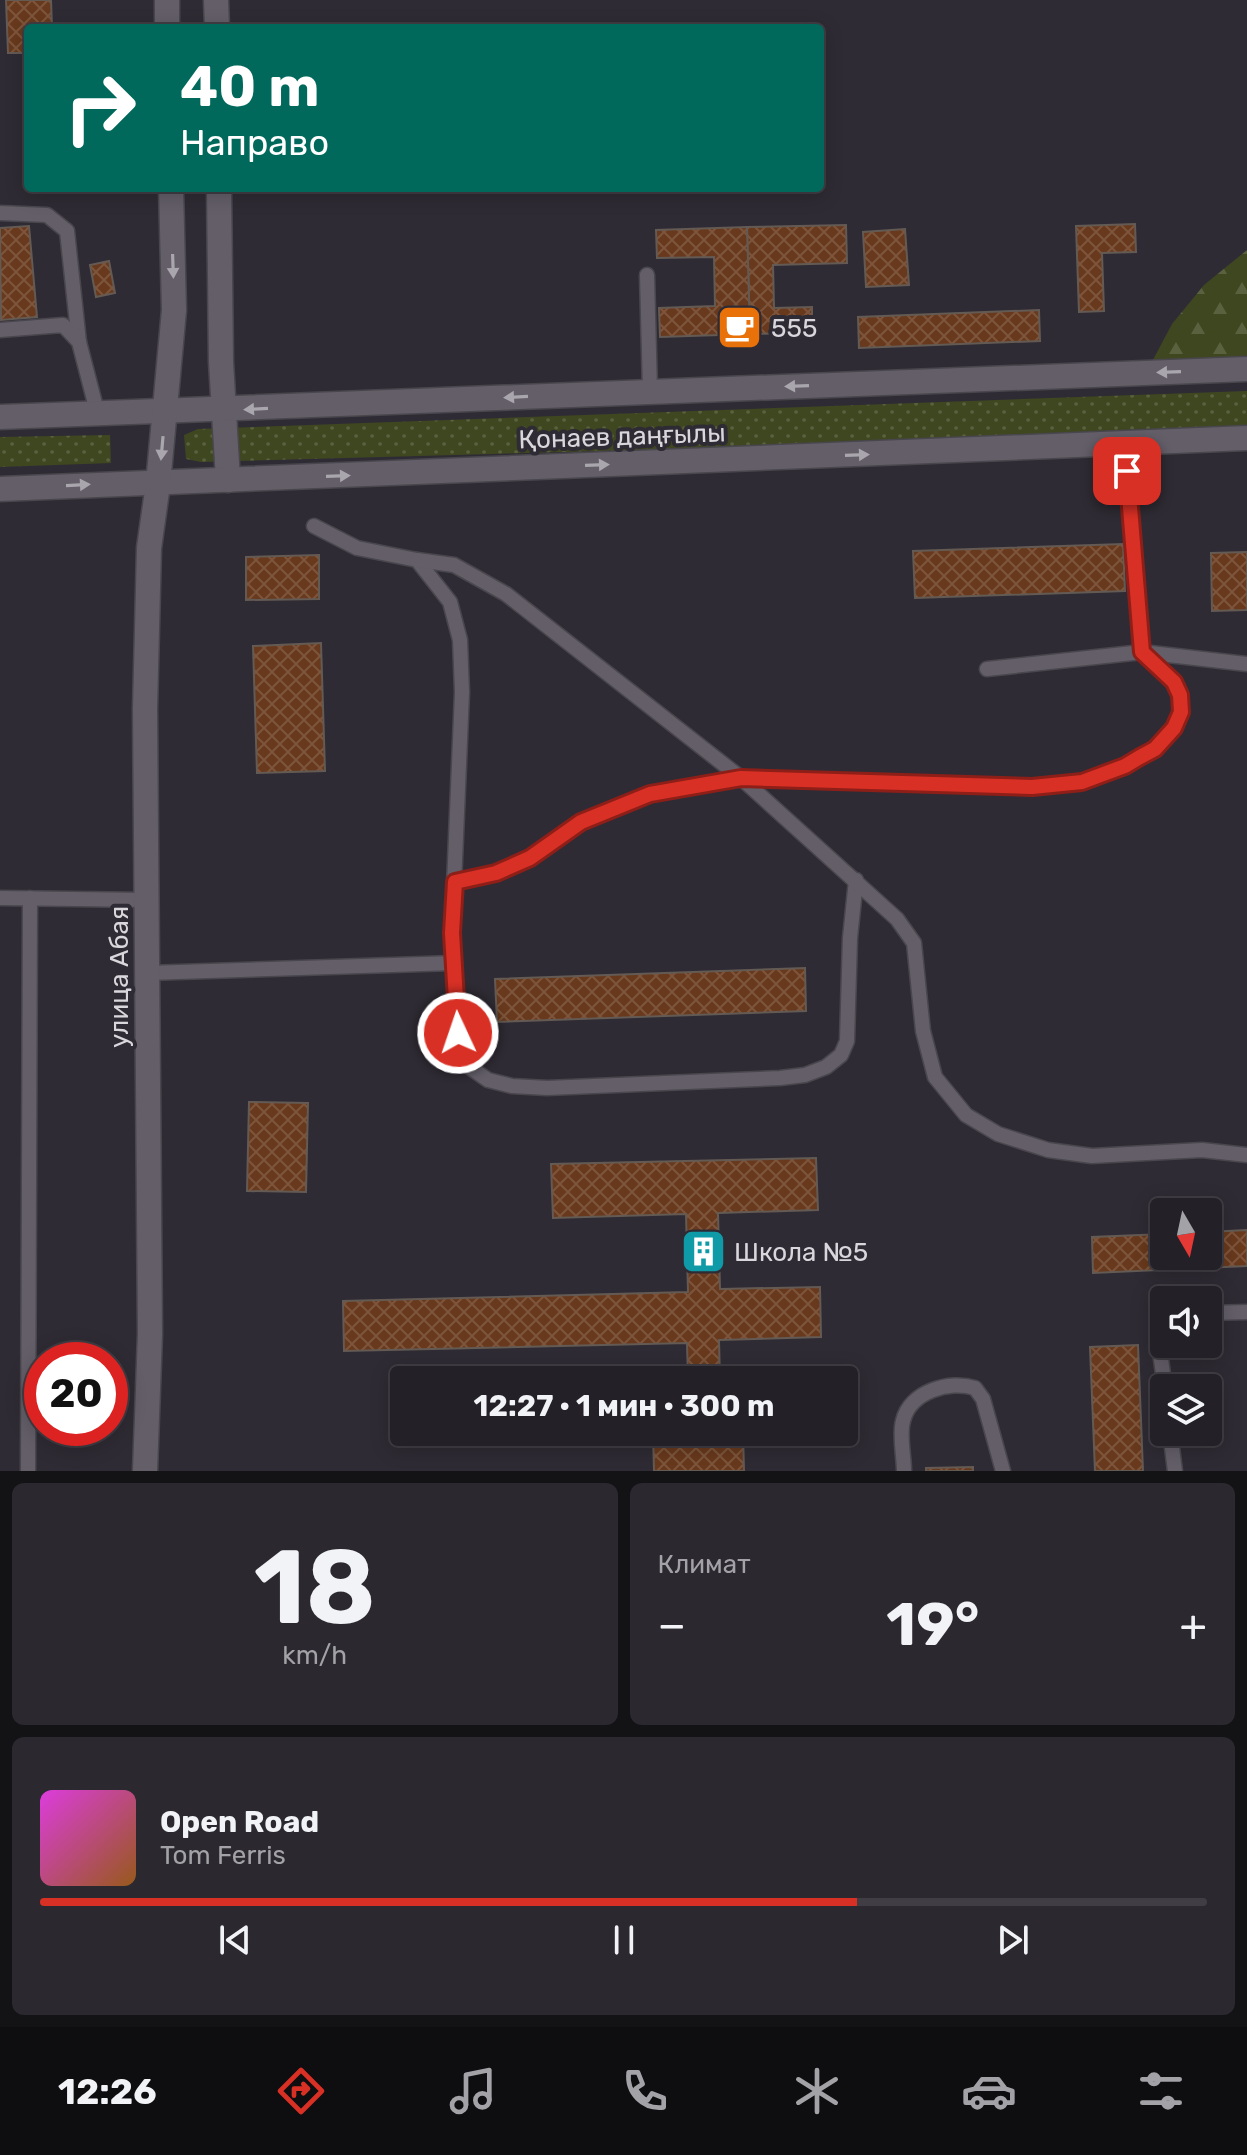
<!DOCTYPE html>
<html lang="ru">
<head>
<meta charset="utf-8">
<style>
  :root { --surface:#232027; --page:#2b282f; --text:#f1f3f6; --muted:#a3a3a7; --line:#403e44; --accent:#d93025 }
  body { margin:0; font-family:Rubik,sans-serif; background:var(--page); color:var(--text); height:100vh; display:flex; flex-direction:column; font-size:30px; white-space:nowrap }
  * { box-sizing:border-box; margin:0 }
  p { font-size:26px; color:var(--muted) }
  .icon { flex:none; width:44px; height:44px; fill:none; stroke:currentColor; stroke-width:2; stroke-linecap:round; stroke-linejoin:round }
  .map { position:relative; height:1471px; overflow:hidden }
  .side { display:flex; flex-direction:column; gap:12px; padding:12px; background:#131215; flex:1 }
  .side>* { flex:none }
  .banner { position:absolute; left:24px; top:24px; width:800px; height:168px; border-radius:8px; box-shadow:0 4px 20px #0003,0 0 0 2px var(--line); background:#00695c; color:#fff; overflow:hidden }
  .needle { width:52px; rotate:171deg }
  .controls { position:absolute; left:1150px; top:1198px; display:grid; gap:16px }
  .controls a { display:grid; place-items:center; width:72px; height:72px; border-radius:8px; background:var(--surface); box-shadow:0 4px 20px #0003,0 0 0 2px var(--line); font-size:40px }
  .speed { position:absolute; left:24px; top:1342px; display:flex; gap:16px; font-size:40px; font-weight:700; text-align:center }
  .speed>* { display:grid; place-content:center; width:104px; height:104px; border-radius:50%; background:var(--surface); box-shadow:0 4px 20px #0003,0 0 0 2px var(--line); line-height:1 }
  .speed .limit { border:12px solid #d22; background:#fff; color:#111 }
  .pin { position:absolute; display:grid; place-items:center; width:68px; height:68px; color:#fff; margin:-34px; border-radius:16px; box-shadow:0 4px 12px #0006 }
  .me { position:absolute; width:88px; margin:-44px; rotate:357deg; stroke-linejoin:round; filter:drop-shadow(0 0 6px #0008) }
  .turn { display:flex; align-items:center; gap:28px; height:168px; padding:0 24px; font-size:36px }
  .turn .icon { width:104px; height:104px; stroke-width:2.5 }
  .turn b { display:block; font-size:56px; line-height:68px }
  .big { font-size:60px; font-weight:700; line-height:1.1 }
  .side .widget { flex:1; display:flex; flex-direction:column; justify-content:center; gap:12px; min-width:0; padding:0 28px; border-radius:12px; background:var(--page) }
  .side .dial { align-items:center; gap:0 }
  .dial b { font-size:104px; line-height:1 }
  .song { display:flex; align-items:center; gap:24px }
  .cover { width:96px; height:96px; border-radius:12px; background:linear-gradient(135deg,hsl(300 70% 55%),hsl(30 70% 35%)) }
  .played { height:8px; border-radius:4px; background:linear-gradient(90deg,var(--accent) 70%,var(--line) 70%) }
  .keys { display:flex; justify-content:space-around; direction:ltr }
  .heat { display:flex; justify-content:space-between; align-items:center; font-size:44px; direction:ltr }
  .side .tiles { flex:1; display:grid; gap:12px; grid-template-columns:1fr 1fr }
  .widget:last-child { grid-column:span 2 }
  .trip { position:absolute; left:390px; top:1366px; width:468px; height:80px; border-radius:8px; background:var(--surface); box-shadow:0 4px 20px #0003,0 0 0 2px var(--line); font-weight:700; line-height:80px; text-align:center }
  .dock { display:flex; height:128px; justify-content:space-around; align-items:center; background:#0e0d10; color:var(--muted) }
  .dock .icon { width:56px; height:56px }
  .dock .active { color:var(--accent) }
  .dock b { font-size:36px; color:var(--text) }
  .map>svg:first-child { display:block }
  .grass { fill:url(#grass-dots) }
  .forest { fill:url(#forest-firs) }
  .building { fill:url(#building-cross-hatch); stroke:#645a54; stroke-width:2 }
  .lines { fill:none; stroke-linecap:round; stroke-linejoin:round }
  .lane-casing { stroke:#49464d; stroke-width:17 }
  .secondary-casing { stroke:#49464d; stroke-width:27 }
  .lane { stroke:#635e68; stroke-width:14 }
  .secondary { stroke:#635e68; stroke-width:24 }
  .oneway { fill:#aaa6ae }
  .route-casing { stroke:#8d1f18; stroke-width:20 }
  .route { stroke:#d93025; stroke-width:14 }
  .labels { text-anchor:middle; stroke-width:8; stroke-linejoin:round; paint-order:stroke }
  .poi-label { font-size:26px; fill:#d9d6dc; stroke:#2f2b34; text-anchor:start }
  .street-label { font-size:26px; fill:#d9d6dc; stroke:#2f2b34 }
</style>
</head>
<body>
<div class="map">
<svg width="1247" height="1471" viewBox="0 0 1247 1471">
  <defs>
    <pattern id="grass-dots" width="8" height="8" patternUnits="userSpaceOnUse" patternTransform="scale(2)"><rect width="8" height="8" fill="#3e471f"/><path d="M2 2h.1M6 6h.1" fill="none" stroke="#59613f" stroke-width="1.8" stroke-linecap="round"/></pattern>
    <pattern id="forest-firs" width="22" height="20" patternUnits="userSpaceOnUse" patternTransform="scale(2)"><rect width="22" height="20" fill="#3e471f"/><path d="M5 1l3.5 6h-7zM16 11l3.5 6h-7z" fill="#59613f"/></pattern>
    <pattern id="building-cross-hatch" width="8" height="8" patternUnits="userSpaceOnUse" patternTransform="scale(2)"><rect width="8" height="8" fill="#68391c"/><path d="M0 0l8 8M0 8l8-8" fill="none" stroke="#7d553c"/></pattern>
  </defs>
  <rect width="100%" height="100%" fill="#2f2b34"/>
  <g class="grass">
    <polygon points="1247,391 1247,433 201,462 186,459 184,435 198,429"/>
    <polygon points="110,435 111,463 0,467 0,437"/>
  </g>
  <polygon class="forest" points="1247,250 1247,369 1146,373 1172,324 1204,285"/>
  <g class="building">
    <polygon points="6,0 51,0 52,28 28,28 28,53 8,53"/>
    <polygon points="1135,224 1136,252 1102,253 1104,311 1079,312 1076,226"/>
    <polygon points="846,225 847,263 773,265 774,308 812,307 812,333 750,334 747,227"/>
    <polygon points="29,226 37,317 1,320 0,228"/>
    <polygon points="747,227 750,334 660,337 659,308 715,306 714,257 657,258 656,230"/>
    <polygon points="905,229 909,285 866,287 863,232"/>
    <polygon points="109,261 115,293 96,297 90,265"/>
    <polygon points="1039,310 1040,341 859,348 858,317"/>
    <polygon points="1123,544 1125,591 915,598 913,551"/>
    <polygon points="1247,552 1247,610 1212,611 1211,553"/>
    <polygon points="319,555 319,599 246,600 246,557"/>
    <polygon points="321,643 325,771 257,773 253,646"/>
    <polygon points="805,968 806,1011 497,1022 495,979"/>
    <polygon points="249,1102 308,1103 306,1192 247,1191"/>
    <polygon points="816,1158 818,1210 718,1213 720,1289 820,1287 821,1337 719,1340 720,1380 688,1380 687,1343 344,1351 343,1301 688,1292 686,1214 553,1218 551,1164"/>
    <polygon points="1247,1230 1247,1266 1093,1273 1092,1237 1164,1234 1164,1256 1208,1256 1208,1232"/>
    <polygon points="1138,1345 1143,1471 1095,1471 1090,1347"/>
    <polygon points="653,1432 743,1432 744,1471 654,1471"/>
    <polygon points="973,1467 973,1471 926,1471 926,1468"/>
  </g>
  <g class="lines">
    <defs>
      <g id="lane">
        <polyline points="0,213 47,215 67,231 79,342"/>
        <polyline points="647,275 650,391"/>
        <polyline points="0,330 63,325 79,342 98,415"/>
        <polyline points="314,526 357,548 417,560 450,602 460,640 462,692 452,933 458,1033 468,1066 488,1080 512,1086 547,1088 780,1078 805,1075 826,1067 841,1055 847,1041 850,938 856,880"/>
        <polyline points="417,560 454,565 506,594 741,778 897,919 914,943 923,1031 935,1077 966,1115 998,1134 1048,1150 1092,1156 1202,1150 1247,1155"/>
        <polyline points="987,669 1142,652 1247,664"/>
        <polyline points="455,882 496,873 530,858 581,822 650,794 741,778 1032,787 1082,782 1125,766 1155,749 1174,728 1181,712 1180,695 1174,682 1142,652 1125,444"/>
        <polyline points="0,898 147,900"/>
        <polyline points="147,973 454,963"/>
        <polyline points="1208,1313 1247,1312"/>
        <polyline points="1165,1388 1160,1352 1165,1344"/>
        <polyline points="1170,1432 1175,1471"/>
        <polyline points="28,1471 30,898"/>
        <path d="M904 1471C904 1456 899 1435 903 1421 910 1391 950 1380 975 1388L983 1399 1003 1471"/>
      </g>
      <g id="secondary">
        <polyline points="167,0 167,28"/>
        <polyline points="216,0 217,28"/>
        <polyline points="219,188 221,362 228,480"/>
        <polyline points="0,417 1247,369"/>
        <polyline points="0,489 1247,438"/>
        <polyline points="145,1471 150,1334 145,709 149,548 158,484 174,310 171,188"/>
      </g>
    </defs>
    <use href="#lane" class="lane-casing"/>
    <use href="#secondary" class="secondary-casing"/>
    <use href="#lane" class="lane"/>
    <use href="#secondary" class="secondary"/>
  </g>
  <defs><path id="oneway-solid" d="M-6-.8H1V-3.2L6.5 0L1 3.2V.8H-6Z" transform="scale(2)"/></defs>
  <g class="oneway">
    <use href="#oneway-solid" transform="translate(173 266) rotate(88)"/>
    <use href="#oneway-solid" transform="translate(1169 372) rotate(178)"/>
    <use href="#oneway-solid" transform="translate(797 386) rotate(178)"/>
    <use href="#oneway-solid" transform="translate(516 397) rotate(177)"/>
    <use href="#oneway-solid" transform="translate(256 409) rotate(177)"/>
    <use href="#oneway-solid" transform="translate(162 448) rotate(95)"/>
    <use href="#oneway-solid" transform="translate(857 455) rotate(-2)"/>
    <use href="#oneway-solid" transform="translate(597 465) rotate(-2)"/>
    <use href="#oneway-solid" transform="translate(338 476) rotate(-2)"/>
    <use href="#oneway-solid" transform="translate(78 485) rotate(-3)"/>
  </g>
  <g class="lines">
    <defs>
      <polyline id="route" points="458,1033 452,933 455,882 496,873 530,858 581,822 650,794 741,778 1032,787 1082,782 1125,766 1140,757 1155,749 1174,728 1181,712 1180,695 1174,682 1142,652 1127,471"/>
    </defs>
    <use href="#route" class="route-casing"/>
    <use href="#route" class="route"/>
  </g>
  <defs>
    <symbol id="cafe-square" viewBox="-11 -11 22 22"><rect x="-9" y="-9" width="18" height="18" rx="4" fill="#e8710a" stroke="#2f2b34"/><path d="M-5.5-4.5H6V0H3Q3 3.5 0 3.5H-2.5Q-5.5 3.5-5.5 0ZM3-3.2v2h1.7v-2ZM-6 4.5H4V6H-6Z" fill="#fff"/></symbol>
    <symbol id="building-square" viewBox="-11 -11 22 22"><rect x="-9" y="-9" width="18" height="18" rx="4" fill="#0f9aa8" stroke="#2f2b34"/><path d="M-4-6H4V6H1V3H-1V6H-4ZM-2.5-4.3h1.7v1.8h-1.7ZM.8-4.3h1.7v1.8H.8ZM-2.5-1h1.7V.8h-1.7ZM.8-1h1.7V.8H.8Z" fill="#fff"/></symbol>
  </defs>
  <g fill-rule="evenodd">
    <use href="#cafe-square" x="714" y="302" width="51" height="51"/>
    <use href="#building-square" x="678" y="1226" width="51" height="51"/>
  </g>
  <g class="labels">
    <g class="poi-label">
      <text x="771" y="337">555</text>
      <text x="734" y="1261">Школа №5</text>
    </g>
    <g class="street-label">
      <text transform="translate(622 436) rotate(-2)" y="9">Қонаев даңғылы</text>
      <text transform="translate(119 977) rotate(-90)" y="9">улица Абая</text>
    </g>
  </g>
</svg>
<div class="controls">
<a><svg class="needle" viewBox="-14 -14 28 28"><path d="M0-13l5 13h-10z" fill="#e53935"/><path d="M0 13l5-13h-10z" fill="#a3a3a7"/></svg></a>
<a><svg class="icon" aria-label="sound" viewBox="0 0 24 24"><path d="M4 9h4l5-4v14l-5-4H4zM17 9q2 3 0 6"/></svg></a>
<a><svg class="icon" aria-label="layers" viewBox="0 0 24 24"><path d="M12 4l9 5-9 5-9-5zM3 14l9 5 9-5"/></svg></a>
</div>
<div class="speed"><div class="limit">20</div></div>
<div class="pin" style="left:1127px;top:471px;background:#d93025"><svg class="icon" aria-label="arrive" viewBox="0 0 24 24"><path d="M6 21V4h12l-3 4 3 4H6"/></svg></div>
<svg class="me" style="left:458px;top:1033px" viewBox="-20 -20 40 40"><circle r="17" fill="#d93025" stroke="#fff" stroke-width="3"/><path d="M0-11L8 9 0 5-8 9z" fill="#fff"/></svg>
<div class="trip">12:27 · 1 мин · 300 m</div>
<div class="banner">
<div class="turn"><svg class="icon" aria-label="right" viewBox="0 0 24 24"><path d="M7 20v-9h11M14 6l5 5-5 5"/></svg><div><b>40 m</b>Направо</div></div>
</div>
</div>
<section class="side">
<div class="tiles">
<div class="widget dial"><b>18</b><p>km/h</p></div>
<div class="widget"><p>Климат</p>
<div class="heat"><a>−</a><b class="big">19°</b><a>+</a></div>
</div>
<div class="widget">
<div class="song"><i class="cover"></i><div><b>Open Road</b><p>Tom Ferris</p></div></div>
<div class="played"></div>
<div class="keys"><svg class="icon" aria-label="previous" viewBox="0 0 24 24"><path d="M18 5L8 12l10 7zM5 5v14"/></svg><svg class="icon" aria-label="pause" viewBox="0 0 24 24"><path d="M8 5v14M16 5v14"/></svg><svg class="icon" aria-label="next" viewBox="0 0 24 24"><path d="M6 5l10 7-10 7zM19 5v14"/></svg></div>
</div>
</div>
</section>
<nav class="dock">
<b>12:26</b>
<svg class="icon active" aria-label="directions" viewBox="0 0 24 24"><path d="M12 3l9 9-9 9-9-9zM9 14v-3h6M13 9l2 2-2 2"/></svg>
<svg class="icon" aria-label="music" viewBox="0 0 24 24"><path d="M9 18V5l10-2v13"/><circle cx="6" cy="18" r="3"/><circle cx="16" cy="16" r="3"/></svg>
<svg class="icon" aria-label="phone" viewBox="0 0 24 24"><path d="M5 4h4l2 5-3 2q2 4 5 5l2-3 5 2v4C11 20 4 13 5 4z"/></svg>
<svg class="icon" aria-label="climate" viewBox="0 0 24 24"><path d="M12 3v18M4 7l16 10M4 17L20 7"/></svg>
<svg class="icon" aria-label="car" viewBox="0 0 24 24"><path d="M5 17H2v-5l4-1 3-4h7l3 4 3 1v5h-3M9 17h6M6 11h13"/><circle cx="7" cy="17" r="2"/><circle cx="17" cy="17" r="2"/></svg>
<svg class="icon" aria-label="filters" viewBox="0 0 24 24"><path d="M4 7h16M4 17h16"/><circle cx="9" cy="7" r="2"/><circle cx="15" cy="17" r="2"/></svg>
</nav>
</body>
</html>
